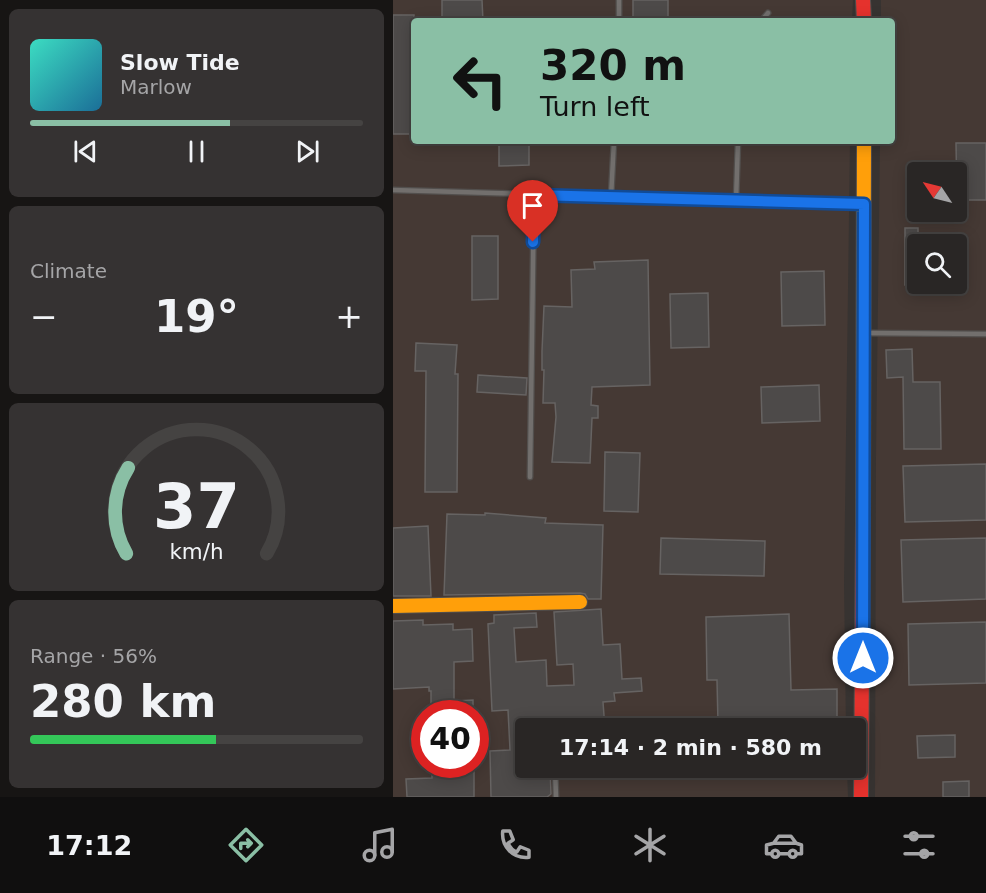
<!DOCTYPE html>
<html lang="en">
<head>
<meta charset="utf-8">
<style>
  :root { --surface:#292625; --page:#353232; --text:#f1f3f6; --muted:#a5a5a7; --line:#454342; --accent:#8abfa5 }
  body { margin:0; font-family:"DejaVu Sans",sans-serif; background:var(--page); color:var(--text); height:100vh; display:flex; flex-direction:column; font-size:22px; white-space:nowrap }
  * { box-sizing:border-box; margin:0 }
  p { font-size:20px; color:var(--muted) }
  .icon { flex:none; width:33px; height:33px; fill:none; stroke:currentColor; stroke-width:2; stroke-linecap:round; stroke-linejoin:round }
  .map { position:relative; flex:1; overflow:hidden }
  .details { display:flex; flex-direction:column; gap:9px; padding:9px; background:#171514; width:393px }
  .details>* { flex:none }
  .hud { position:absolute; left:18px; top:18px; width:484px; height:126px; border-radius:6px; box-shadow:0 3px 15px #0003,0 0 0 2px var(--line); background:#8abfa5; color:#111; overflow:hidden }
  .needle { width:39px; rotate:305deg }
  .controls { position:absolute; left:514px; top:162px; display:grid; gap:12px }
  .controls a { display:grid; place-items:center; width:60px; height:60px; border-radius:6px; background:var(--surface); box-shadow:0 3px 15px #0003,0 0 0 2px var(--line); font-size:30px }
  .speed { position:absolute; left:18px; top:700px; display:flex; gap:12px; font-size:30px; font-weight:700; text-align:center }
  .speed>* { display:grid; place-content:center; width:78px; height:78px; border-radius:50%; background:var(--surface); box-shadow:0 3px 15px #0003,0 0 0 2px var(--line); line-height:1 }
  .speed .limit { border:9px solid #d22; background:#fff; color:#111 }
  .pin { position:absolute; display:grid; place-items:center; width:51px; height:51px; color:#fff; margin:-62px -26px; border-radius:50% 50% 50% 0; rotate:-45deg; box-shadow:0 0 6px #0007 }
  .pin .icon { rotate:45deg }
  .me { position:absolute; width:66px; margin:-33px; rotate:0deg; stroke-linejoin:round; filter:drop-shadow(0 0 4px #0008) }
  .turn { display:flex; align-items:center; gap:21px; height:126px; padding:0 30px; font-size:27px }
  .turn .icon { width:78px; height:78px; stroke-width:2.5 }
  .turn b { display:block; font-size:42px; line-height:51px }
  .big { font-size:45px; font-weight:800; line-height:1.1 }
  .details .widget { flex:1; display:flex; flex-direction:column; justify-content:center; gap:9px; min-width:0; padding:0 21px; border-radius:9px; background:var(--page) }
  .details .dial { align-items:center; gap:0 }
  .dial svg { height:156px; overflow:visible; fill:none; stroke:var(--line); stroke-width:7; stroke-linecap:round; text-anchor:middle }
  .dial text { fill:var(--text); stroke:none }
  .song { display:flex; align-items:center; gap:18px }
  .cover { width:72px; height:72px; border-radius:9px; background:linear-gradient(135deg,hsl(170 70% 55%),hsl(200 70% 35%)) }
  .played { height:6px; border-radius:3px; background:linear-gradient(90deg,var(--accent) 60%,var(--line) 60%) }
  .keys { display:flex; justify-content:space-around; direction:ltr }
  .heat { display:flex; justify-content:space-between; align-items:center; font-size:33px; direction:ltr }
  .charge { height:9px; border-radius:4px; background:linear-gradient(90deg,#34c759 56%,var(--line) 0) }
  .trip { position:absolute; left:122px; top:718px; width:351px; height:60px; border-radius:6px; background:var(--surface); box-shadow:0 3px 15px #0003,0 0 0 2px var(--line); font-weight:800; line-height:60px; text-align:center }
  .menu { display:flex; height:96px; justify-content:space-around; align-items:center; background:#100f0f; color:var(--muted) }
  .menu .icon { width:42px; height:42px }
  .menu .on { color:var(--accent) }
  .menu b { font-size:27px; color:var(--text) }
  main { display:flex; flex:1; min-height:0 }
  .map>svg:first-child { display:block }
  .built { fill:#453934; fill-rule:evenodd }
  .building { fill:#4d4a49; stroke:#666362; stroke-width:1.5 }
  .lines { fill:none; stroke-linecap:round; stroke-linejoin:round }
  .lane-casing { stroke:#524f4d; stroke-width:7 }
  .slow-casing { stroke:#524f4d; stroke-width:16 }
  .jam-casing { stroke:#524f4d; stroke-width:16 }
  .lane { stroke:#726f6d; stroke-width:4.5 }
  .slow { stroke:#ff9f0a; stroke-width:14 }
  .jam { stroke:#e5322d; stroke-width:14 }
  .route-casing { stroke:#114b97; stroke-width:15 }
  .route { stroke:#1a73e8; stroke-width:10 }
</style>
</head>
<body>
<main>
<section class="details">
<div class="widget">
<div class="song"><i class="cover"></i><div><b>Slow Tide</b><p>Marlow</p></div></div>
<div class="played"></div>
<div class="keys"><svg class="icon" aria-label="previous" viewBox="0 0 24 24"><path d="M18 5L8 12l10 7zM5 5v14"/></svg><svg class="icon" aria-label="pause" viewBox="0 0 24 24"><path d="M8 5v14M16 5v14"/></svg><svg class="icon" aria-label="next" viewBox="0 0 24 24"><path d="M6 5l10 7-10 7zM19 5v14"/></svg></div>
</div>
<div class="widget"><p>Climate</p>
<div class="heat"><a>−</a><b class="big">19°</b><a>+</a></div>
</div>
<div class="widget dial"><svg viewBox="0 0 100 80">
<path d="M14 69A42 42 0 1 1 86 69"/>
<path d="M14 69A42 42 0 0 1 15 25" stroke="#8abfa5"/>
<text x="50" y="56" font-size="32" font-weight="700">37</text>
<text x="50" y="72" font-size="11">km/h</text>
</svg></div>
<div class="widget"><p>Range · 56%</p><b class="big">280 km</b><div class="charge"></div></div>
</section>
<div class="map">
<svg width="593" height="797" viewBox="0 0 593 797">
  <rect width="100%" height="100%" fill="#373331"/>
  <g class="built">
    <path d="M0 0H460L459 21H21V141H457L451 584 453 729H132V768H454L455 797H0ZM32 714H82V765H32Z"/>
    <path d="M488 0H593V797H482L483 456 487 141H500V21H488ZM525 172H564V212H525ZM525 244H564V284H525Z"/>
  </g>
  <g class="building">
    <polygon points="49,0 89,0 90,21 49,21"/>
    <rect x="240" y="0" width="35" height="21"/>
    <rect x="0" y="15" width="21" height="119"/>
    <polygon points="106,141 136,141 136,165 106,166"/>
    <polygon points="563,143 593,143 593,200 564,200"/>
    <rect x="512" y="228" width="13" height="57"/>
    <polygon points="79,236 105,236 105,299 79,300"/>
    <polygon points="255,260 257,385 199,387 198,405 205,406 205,418 199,418 197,463 159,462 163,417 162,403 150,403 151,370 149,370 149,351 151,306 179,307 178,270 202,269 201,262"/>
    <polygon points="431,271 432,325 389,326 388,272"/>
    <polygon points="315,293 316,347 278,348 277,294"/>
    <polygon points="23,343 64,345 62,374 65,374 64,492 32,492 33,371 22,371"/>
    <polygon points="519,349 520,382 547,382 548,449 511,449 510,377 494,378 493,350"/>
    <polygon points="85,375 134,378 133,395 84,392"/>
    <polygon points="426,385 427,421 369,423 368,387"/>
    <polygon points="212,452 247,453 245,512 211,511"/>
    <polygon points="593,464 593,520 512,522 510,466"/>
    <polygon points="92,513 153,518 152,523 210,525 208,599 195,599 192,594 187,593 51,595 54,514 92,515"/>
    <polygon points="35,526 38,596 0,596 0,528"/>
    <polygon points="268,538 372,541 371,576 267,574"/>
    <polygon points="593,538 593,599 510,602 508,540"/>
    <polygon points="208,609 210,645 227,644 229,679 248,678 249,691 221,693 222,701 210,702 212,729 132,729 132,768 157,768 158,794 154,797 98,797 97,751 117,750 115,710 99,711 95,624 101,623 101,615 143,613 144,627 121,628 123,662 153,660 154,686 181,685 180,664 164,665 161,612"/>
    <polygon points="396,614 398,690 444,689 444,721 325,724 324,680 314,680 313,617"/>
    <polygon points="30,620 30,625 60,624 60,630 79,629 80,661 61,662 61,701 80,700 80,714 38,714 38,691 36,691 36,687 0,689 0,621"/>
    <polygon points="593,622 593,683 516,685 515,624"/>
    <polygon points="562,735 562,757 525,758 524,736"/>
    <polygon points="39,765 81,765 81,797 14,797 13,779 39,778"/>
    <polygon points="576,781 576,797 550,797 550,782"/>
  </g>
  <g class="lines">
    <defs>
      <g id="lane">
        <polyline points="226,21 226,0"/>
        <polyline points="368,21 375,13"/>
        <polyline points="0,190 468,204"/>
        <polyline points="218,197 221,141"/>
        <polyline points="343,201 345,141"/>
        <polyline points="473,333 593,334"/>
        <polyline points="137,477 141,195"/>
        <polyline points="162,768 163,797"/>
      </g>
      <g id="slow">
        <polyline points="470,521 471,141"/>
        <polyline points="0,606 187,602"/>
      </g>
      <g id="jam">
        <polyline points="470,0 471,21"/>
        <polyline points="468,797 470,521"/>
      </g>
    </defs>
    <use href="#lane" class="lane-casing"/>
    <use href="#slow" class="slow-casing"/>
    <use href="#jam" class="jam-casing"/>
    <use href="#lane" class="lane"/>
    <use href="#slow" class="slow"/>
    <use href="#jam" class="jam"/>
  </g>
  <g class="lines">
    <defs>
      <polyline id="route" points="140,242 141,195 471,204 470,658"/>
    </defs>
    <use href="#route" class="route-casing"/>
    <use href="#route" class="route"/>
  </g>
</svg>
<div class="controls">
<a><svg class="needle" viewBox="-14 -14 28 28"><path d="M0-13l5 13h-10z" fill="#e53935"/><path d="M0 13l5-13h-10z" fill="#a5a5a7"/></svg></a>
<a><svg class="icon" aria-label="search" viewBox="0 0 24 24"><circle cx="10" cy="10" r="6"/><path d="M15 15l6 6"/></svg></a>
</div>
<div class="speed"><div class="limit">40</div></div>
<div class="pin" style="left:140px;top:242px;background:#d93025"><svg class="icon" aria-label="arrive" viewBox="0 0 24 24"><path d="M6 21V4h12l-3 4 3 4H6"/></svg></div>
<svg class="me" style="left:470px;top:658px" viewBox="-20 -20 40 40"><circle r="17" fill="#1a73e8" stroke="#fff" stroke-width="3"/><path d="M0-11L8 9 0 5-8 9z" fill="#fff"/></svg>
<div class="trip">17:14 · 2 min · 580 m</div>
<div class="hud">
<div class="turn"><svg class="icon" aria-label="left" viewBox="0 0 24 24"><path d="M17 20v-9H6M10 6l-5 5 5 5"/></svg><div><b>320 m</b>Turn left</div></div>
</div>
</div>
</main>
<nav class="menu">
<b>17:12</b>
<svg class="icon on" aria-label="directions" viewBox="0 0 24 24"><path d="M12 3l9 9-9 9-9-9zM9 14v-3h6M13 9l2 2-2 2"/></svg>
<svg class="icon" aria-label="music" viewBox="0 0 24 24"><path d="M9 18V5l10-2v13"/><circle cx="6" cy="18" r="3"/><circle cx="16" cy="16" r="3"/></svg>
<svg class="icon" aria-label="phone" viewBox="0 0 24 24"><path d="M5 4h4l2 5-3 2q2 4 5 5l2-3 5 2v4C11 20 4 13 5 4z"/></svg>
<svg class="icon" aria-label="climate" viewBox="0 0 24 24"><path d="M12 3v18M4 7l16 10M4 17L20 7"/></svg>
<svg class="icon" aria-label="car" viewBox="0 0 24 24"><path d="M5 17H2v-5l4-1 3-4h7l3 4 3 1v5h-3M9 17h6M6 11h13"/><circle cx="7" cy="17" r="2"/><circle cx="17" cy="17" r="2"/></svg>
<svg class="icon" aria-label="filters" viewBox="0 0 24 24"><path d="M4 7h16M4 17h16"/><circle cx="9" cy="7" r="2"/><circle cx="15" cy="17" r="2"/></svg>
</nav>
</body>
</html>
